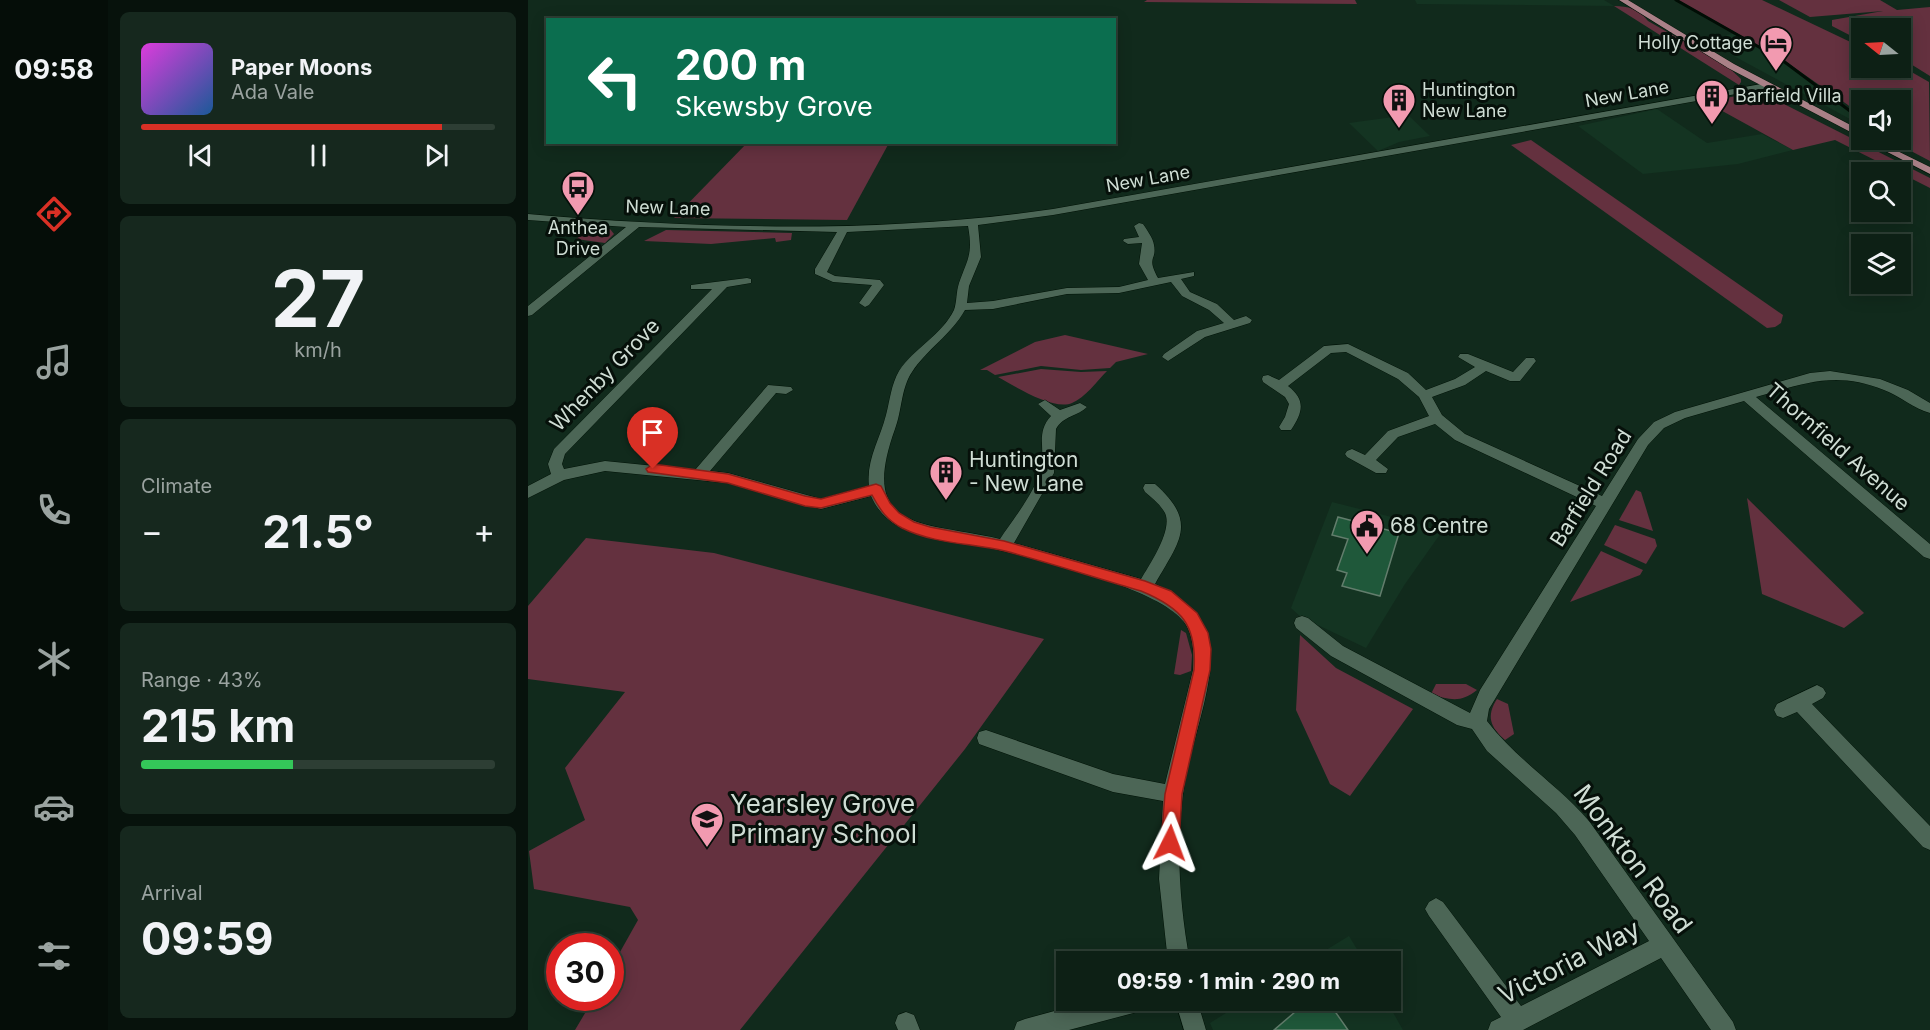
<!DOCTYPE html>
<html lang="en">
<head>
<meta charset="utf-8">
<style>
  :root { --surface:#0d2015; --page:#16281e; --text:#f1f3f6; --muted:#9aa3a0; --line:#2d3e34; --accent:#d93025 }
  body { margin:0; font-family:Inter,sans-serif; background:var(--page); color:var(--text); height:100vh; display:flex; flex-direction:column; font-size:22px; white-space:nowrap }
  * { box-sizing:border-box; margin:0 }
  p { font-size:20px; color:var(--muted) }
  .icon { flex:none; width:33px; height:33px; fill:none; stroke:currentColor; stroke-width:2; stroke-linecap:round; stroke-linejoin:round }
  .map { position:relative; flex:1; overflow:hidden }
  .details { display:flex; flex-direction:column; gap:12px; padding:12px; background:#07120c; width:420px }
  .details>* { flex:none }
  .guide { position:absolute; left:18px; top:18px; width:570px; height:126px; border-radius:0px; box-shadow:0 3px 15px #0003,0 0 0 2px var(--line); background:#0b6e4f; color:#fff; overflow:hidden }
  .needle { width:39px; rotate:288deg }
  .buttons { position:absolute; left:1323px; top:18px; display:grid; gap:12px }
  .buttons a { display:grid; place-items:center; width:60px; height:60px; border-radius:0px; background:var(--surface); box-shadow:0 3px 15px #0003,0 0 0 2px var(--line); font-size:30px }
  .speed { position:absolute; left:18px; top:933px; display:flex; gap:12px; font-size:30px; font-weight:700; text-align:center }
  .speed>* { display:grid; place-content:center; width:78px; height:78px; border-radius:50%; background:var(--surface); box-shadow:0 3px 15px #0003,0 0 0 2px var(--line); line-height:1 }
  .speed .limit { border:9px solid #d22; background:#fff; color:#111 }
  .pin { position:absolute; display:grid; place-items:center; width:51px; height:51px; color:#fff; margin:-62px -26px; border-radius:50% 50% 50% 0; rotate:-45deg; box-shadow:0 0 6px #0007 }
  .pin .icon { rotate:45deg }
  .me { position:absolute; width:66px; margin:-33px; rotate:3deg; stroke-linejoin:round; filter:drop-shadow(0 0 4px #0008) }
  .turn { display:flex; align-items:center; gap:21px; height:126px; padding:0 30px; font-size:27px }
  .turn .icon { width:78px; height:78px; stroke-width:2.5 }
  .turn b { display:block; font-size:42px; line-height:51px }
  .big { font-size:45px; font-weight:700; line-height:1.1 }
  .details .card { flex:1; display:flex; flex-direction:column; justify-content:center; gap:9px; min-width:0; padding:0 21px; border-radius:9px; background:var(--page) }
  .details .dial { align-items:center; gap:0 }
  .dial b { font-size:78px; line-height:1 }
  .song { display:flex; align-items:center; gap:18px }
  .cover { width:72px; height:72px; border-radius:9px; background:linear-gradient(135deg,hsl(300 70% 55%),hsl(210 70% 35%)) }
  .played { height:6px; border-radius:3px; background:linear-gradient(90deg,var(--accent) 85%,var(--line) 85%) }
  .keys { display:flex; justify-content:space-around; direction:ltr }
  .heat { display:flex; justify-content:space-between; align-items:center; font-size:33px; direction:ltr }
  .charge { height:9px; border-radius:4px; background:linear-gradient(90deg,#34c759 43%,var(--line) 0) }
  .trip { position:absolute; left:528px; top:951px; width:345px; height:60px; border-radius:0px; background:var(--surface); box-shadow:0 3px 15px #0003,0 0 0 2px var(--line); font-weight:700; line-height:60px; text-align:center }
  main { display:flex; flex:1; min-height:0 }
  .menu { display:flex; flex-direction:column; width:108px; justify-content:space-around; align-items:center; background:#050d08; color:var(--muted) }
  .menu .icon { width:42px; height:42px }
  .menu .on { color:var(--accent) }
  .menu b { font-size:27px; color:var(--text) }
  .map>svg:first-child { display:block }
  .built { fill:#143422 }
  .green { fill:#64313f }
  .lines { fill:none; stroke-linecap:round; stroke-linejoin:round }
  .stream { stroke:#010d05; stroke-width:3 }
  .building { fill:#1f583a; stroke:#627d6c; stroke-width:1.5 }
  .minor-casing { stroke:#001206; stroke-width:1 }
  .major-casing { stroke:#001206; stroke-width:1 }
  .minor { fill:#4c6656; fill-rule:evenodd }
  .major { fill:#aa8188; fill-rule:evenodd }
  .route { fill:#d93025; stroke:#8d1f18; stroke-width:1.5 }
  .labels { text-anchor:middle; stroke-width:6; stroke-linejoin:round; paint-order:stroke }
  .far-poi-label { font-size:18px; fill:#cfddd4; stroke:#06100a; text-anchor:start }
  .far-street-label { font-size:18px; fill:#cfddd4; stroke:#06100a }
  .street-label { font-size:21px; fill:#cfddd4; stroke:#06100a }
  .poi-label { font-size:21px; fill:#cfddd4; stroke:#06100a; text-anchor:start }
  .near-poi-label { font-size:26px; fill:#cfddd4; stroke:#06100a; text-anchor:start }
  .near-street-label { font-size:26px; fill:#cfddd4; stroke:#06100a }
</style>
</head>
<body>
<main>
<nav class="menu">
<b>09:58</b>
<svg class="icon on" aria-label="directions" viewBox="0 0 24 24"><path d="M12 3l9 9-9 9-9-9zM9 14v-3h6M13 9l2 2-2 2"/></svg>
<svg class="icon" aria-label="music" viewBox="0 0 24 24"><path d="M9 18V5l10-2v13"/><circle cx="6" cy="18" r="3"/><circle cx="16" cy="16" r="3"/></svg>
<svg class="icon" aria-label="phone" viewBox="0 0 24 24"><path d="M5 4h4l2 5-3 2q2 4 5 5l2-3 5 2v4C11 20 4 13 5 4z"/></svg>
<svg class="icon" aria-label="climate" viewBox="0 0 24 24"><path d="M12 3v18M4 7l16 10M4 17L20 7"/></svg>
<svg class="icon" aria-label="car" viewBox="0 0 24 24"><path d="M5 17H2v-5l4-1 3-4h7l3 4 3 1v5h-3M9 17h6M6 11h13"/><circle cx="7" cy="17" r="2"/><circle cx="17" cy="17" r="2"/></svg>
<svg class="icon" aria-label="filters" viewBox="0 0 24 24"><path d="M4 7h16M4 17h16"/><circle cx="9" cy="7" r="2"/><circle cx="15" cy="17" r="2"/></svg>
</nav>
<section class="details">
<div class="card">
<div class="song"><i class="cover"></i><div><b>Paper Moons</b><p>Ada Vale</p></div></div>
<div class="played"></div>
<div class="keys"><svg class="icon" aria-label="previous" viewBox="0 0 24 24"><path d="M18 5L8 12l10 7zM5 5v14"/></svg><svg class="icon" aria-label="pause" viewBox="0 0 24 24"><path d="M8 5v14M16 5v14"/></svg><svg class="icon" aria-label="next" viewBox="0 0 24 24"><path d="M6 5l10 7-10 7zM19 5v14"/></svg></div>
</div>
<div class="card dial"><b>27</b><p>km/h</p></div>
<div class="card"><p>Climate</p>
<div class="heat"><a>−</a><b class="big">21.5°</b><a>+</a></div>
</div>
<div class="card"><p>Range · 43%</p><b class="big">215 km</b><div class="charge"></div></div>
<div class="card"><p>Arrival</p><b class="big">09:59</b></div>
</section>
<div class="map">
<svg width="1402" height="1030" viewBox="0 0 1402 1030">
  <rect width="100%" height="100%" fill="#112a1c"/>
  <g class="built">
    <polygon points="887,0 1076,0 1086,6 889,4"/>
    <polygon points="1205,34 1251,60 1277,78 1314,105 1333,122 1333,125 1202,54 1217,51 1198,35"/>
    <polygon points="1129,109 1179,143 1234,134 1265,150 1210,164 1115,174 1050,126"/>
    <polygon points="880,115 902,136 871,142 850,151 821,123"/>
    <polygon points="804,502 915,530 877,584 838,648 773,617 763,608"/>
    <polygon points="821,936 836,961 780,961"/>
    <polygon points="858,1000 875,1030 685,1030 682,1023 717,1001"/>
  </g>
  <g class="green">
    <polygon points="619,0 827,0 829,4 616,2"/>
    <polygon points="1150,0 1234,0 1333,47 1334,68 1373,66 1401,82 1402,161 1362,140 1372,140 1372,100 1334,100 1333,118 1320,105 1254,59"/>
    <polygon points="1251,0 1352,0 1369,10 1402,7 1402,76 1373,58 1372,28 1334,28 1333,41 1304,26 1304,20 1355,11 1282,17"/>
    <path d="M1086 6C1100 6 1111 9 1120 21L1199 66 1213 79V82L1211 85Z"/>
    <polygon points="1218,94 1234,95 1246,99 1402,178 1402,188 1307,140 1265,150 1178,102"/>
    <polygon points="1003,140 1255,315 1253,323 1247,327 1239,328 983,145"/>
    <polygon points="220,142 361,142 361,143 319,220 146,218"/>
    <polygon points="66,227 82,229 86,234 77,243 48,239"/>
    <polygon points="138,230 264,233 263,240 248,242 247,238 183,244 116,241"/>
    <polygon points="537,335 620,354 588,362 582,368 553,370 513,366 467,375 459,370 452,370 507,342"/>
    <path d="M513 369 553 372 579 371C569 381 557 398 544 403 526 411 486 386 470 377Z"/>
    <polygon points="1108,490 1113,492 1125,531 1091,520"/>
    <polygon points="1219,498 1336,613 1316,628 1234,594"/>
    <polygon points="1087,525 1127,539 1129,546 1118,564 1076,545"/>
    <polygon points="58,538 186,553 516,639 437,749 212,1030 47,1030 66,998 82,998 83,968 110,920 102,907 6,889 1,851 57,820 37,768 97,692 0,679 0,606"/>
    <polygon points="1073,551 1115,570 1112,575 1042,602"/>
    <polygon points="653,630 658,633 664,655 663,671 652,675 646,674"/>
    <polygon points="772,635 808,668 885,709 822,796 802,784 768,710"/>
    <path d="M908 684H938L949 690C933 703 922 700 903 694Z"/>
    <path d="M969 699 980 704 986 734 977 740C962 727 958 716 969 699Z"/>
  </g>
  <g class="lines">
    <polyline class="stream" points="1148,0 1254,60 1334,120"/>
  </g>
  <g class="building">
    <polygon points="810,517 871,533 852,596 814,586 819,573 809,570 820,539 804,535"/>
    <polygon points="781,1000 799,1000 820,1030 746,1030"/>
  </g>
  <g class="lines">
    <defs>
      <g id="minor">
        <path d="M1239 83 1242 84V88L525 215 450 225 453 257 441 286 439 303 465 301 539 288 591 287 620 280 611 264 614 243 600 244 595 241 596 239 611 237 606 226 611 223 615 224C619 230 625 238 626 245 629 261 618 256 630 278L666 272V276L653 279 662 292 689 304 706 320 718 316 724 320 722 323 677 337 640 361 634 357 636 354 669 331 696 323 681 310 654 296 643 282 591 293 539 294 465 309 437 310C423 335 399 349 384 372 373 388 374 411 367 429 329 534 397 521 472 539 486 518 505 495 513 470 518 450 507 433 523 416L510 404 517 400 532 410 552 403 559 407C550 416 535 416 528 429L526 473 486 543 613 579C622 564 645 530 637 513 632 504 624 498 617 492L615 488 617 484H627C671 523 651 541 627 584 652 596 675 612 681 641 689 680 664 739 657 780 647 840 651 902 662 962H640L631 879 635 801 585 792 451 744 449 738 451 732 458 730 585 774 637 784 665 670C666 654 666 635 656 622 631 587 498 556 453 546 413 537 362 540 343 496L293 509 200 483 77 471 36 480 0 498V486L23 474 20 464 26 449 184 289H163V285L219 278 223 279V283L199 287 37 454 34 464 36 469 77 461 167 470 240 385 263 387 265 390 258 394 248 393 182 471 200 473 293 499 341 486C338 460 352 439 358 415 362 400 363 385 371 371 386 348 414 335 426 310 429 301 428 292 431 283 440 258 445 254 440 226L319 232 299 272 307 276 352 280 356 285 341 305 337 307 331 303 344 285 305 282 287 274V269L309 232 111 227 4 315 0 316V306L98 227 0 220V214C174 229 352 234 525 209Z"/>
        <path d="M820 344 880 373 898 390 927 379 947 367 930 357 932 354H940L985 372 998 358H1006L1008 361 992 381H982L958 371 937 385 904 397 914 415 937 434 1074 496 1110 439 1126 422 1147 412 1282 373 1302 371 1352 379 1380 390 1402 403V413C1386 409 1372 396 1356 390 1307 370 1275 384 1228 397L1402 544V559L1396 557 1216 401 1157 418 1136 428 1120 445 961 709 959 721C988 759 1030 785 1061 821L1205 1022 1208 1030H1183L1133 958 995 1030H960L963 1022 973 1017 901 916 897 909 901 902 908 898 915 902 993 1006 1121 941 1047 835 1028 813 959 751 944 729 929 725 803 656 768 628 766 623 768 618 774 616 780 618 815 646 942 713 952 690 1068 506 927 440 907 424 870 437 848 460 860 469 858 473H848L819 457 817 454 819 451 824 449 837 455 860 431 901 416 891 397 870 379 818 352 803 353 760 386C778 400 775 412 763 430H753L751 427 757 417 761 404 757 397 735 382 734 379 735 376 740 375 751 380 796 346Z"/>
        <polygon points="1289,685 1295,688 1298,693 1295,698 1284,704 1402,826 1402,850 1395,847 1269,712 1255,718 1249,716 1246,710 1249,704"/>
        <polygon points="567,1000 624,1000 621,1008 613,1011 541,1030 486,1030 489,1022 497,1019"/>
        <polygon points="647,1000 669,1000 678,1030 656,1030"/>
        <polygon points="378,1012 386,1015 392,1030 370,1030 367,1023 370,1015"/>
      </g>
      <g id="major">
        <polygon points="1091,0 1100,0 1206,64 1334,131 1334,138 1200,68"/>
        <polygon points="1336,140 1347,140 1402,167 1402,174"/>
      </g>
    </defs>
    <use href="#minor" class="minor-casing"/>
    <use href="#major" class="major-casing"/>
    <use href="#minor" class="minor"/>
    <use href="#major" class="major"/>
  </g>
  <path class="route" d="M125 464 200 474 277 496 293 499 348 484 353 486 362 503 371 513 386 522 402 527 476 541 617 581 643 591 669 613 680 633 683 649 682 670 654 794 651 843 648 849 642 852 635 849 633 843 637 794 666 670C669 625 654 608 613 591 568 578 523 563 477 551 443 543 406 544 374 528 359 520 352 510 344 495L293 508 277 506 200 483 120 472 118 469Z"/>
  <defs>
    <symbol id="hotel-pin" viewBox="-11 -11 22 30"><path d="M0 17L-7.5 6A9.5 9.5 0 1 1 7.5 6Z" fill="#f29ab0" stroke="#06100a"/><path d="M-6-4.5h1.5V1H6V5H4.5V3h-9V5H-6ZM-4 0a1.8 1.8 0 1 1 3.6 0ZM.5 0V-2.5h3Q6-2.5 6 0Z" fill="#111"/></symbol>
    <symbol id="building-pin" viewBox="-11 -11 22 30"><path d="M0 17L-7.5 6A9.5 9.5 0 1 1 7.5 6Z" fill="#f29ab0" stroke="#06100a"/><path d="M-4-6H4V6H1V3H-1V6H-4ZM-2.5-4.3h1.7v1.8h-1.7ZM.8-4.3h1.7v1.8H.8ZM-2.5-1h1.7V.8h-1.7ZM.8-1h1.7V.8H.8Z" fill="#111"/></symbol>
    <symbol id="bus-pin" viewBox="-11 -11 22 30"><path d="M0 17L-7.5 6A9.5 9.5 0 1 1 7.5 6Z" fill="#f29ab0" stroke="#06100a"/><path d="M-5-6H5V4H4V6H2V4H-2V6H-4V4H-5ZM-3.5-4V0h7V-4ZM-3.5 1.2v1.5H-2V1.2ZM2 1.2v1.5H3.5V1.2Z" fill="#111"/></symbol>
    <symbol id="civic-pin" viewBox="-11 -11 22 30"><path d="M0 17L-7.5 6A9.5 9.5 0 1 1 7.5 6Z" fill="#f29ab0" stroke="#06100a"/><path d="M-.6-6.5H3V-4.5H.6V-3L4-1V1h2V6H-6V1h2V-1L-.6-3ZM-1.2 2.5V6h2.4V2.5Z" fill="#111"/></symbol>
    <symbol id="school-pin" viewBox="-11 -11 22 30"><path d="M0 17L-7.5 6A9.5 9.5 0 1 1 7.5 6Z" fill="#f29ab0" stroke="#06100a"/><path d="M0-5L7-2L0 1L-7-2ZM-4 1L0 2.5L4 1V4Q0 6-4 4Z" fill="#111"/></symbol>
  </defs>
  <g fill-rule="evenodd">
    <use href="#hotel-pin" x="1229" y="24" width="38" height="52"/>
    <use href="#building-pin" x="1165" y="77" width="38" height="52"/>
    <use href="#building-pin" x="852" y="81" width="38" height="52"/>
    <use href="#bus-pin" x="31" y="168" width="38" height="52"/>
    <use href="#building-pin" x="399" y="453" width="38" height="52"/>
    <use href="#civic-pin" x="820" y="507" width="38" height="52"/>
    <use href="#school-pin" x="160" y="800" width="38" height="52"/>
  </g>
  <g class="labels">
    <g class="far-poi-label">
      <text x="1225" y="49" text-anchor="end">Holly Cottage</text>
      <text x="894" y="96">Huntington<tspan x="894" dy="21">New Lane</tspan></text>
      <text x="1207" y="102">Barfield Villa</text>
      <text x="50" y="234" text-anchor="middle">Anthea<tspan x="50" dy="21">Drive</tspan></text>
    </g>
    <g class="far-street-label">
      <text transform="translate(1099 94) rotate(-10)" y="6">New Lane</text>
      <text transform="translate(620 179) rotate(-10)" y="6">New Lane</text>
      <text transform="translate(140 208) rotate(2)" y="6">New Lane</text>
    </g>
    <g class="street-label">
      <text transform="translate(77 375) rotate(-46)" y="7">Whenby Grove</text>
      <text transform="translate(1310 447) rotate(41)" y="7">Thornfield Avenue</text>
      <text transform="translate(1063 488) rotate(-58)" y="7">Barfield Road</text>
    </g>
    <g class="poi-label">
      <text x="441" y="467">Huntington<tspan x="441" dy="24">- New Lane</tspan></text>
      <text x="862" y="533">68 Centre</text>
    </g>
    <g class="near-poi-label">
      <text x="202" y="813">Yearsley Grove<tspan x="202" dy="30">Primary School</tspan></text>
    </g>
    <g class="near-street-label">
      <text transform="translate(1105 859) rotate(53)" y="9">Monkton Road</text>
      <text transform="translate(1041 962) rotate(-27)" y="9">Victoria Way</text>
    </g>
  </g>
</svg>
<div class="buttons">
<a><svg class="needle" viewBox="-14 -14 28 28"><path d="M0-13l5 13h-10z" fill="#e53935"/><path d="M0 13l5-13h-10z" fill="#9aa3a0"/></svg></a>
<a><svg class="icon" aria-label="sound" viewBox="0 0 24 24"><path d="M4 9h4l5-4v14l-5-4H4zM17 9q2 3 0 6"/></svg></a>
<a><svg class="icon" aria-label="search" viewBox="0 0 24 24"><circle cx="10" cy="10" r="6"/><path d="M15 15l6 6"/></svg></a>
<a><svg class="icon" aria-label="layers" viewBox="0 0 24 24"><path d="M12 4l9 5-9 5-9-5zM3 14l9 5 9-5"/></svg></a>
</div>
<div class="speed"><div class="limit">30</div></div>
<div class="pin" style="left:125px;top:469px;background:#d93025"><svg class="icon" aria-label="arrive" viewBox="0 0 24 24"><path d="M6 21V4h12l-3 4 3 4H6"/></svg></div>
<svg class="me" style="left:642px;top:843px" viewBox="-20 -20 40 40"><path d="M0-17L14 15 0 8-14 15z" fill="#d93025" stroke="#fff" stroke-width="4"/></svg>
<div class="trip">09:59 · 1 min · 290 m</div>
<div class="guide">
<div class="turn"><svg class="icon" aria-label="left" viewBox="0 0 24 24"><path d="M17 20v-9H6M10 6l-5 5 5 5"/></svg><div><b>200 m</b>Skewsby Grove</div></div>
</div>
</div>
</main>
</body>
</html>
